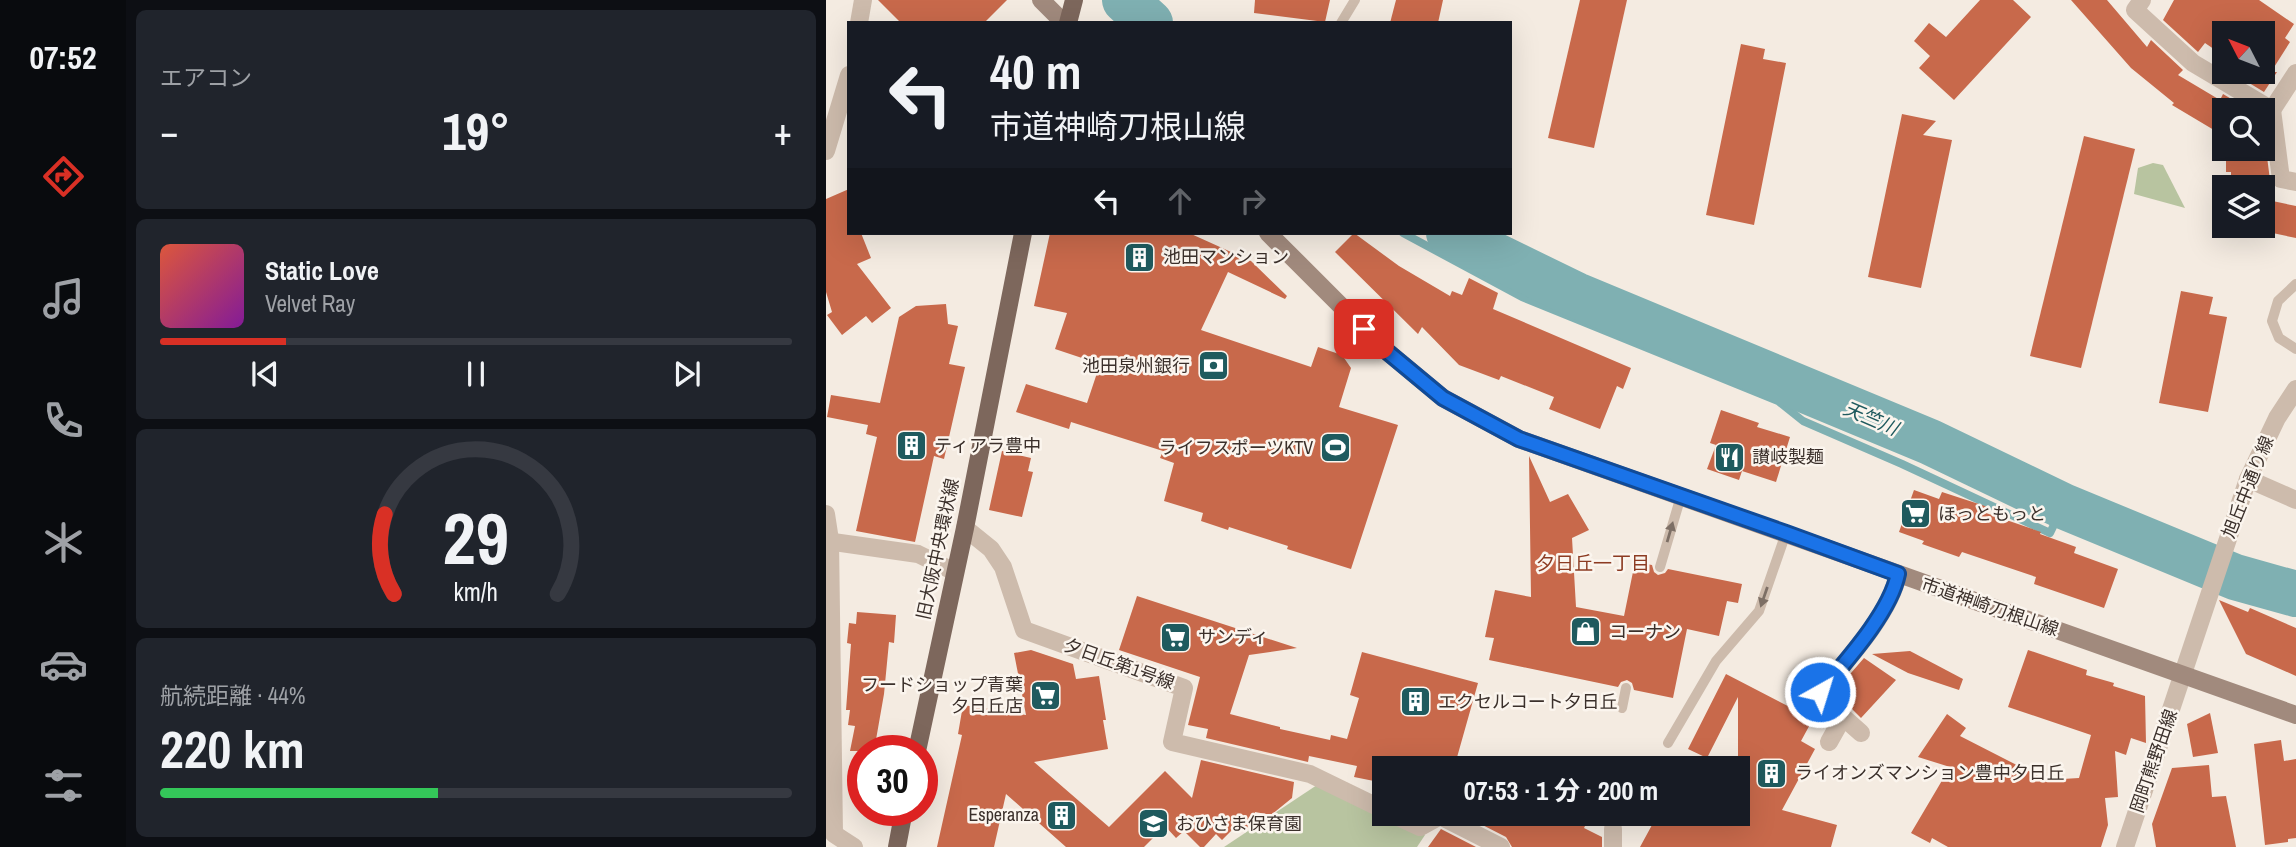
<!DOCTYPE html>
<html lang="ja">
<head>
<meta charset="utf-8">
<style>
  :root { --surface:#171b24; --page:#20242c; --text:#f1f3f6; --muted:#9ea1a6; --line:#363941; --accent:#d93025 }
  body { margin:0; font-family:"Archivo Narrow","Noto Sans JP",sans-serif; background:var(--page); color:var(--text); height:100vh; display:flex; flex-direction:column; font-size:26px; white-space:nowrap }
  * { box-sizing:border-box; margin:0 }
  p { font-size:23px; color:var(--muted) }
  .icon { flex:none; width:38px; height:38px; fill:none; stroke:currentColor; stroke-width:2; stroke-linecap:round; stroke-linejoin:round }
  .map { position:relative; flex:1; overflow:hidden }
  .sheet { display:flex; flex-direction:column; gap:10px; padding:10px; background:#0d0f14; width:700px }
  .sheet>* { flex:none }
  .top-card { position:absolute; left:21px; top:21px; width:665px; height:214px; border-radius:0px; box-shadow:0 7px 28px #0002; background:#171b24; color:var(--text); overflow:hidden }
  .needle { width:46px; rotate:312deg }
  .tools { position:absolute; left:1386px; top:21px; display:grid; gap:14px }
  .tools a { display:grid; place-items:center; width:63px; height:63px; border-radius:0px; background:var(--surface); box-shadow:0 7px 28px #0002; font-size:35px }
  .speed { position:absolute; left:21px; top:735px; display:flex; gap:14px; font-size:35px; font-weight:700; text-align:center }
  .speed>* { display:grid; place-content:center; width:91px; height:91px; border-radius:50%; background:var(--surface); box-shadow:0 7px 28px #0002; line-height:1 }
  .speed .limit { border:10px solid #d22; background:#fff; color:#111 }
  .pin { position:absolute; display:grid; place-items:center; width:60px; height:60px; color:#fff; margin:-30px; border-radius:14px; box-shadow:0 4px 10px #0006 }
  .me { position:absolute; width:77px; margin:-38px; rotate:39deg; stroke-linejoin:round; filter:drop-shadow(0 0 5px #0008) }
  .turn { display:flex; align-items:center; gap:24px; height:147px; padding:0 28px; font-size:32px }
  .turn .icon { width:91px; height:91px; stroke-width:2.5 }
  .turn b { display:block; font-size:49px; line-height:60px }
  .lanes { display:flex; align-items:center; height:66px; padding:0 28px; background:#0003; justify-content:center; gap:35px; direction:ltr }
  .lanes .off { opacity:.35 }
  .big { font-size:52px; font-weight:700; line-height:1.1 }
  .sheet .card { flex:1; display:flex; flex-direction:column; justify-content:center; gap:10px; min-width:0; padding:0 24px; border-radius:10px; background:var(--page) }
  .sheet .dial { align-items:center; gap:0 }
  .dial svg { height:182px; overflow:visible; fill:none; stroke:var(--line); stroke-width:7; stroke-linecap:round; text-anchor:middle }
  .dial text { fill:var(--text); stroke:none }
  .song { display:flex; align-items:center; gap:21px }
  .cover { width:84px; height:84px; border-radius:10px; background:linear-gradient(135deg,hsl(10 70% 55%),hsl(290 70% 35%)) }
  .played { height:7px; border-radius:4px; background:linear-gradient(90deg,var(--accent) 20%,var(--line) 20%) }
  .keys { display:flex; justify-content:space-around; direction:ltr }
  .heat { display:flex; justify-content:space-between; align-items:center; font-size:38px; direction:ltr }
  .charge { height:10px; border-radius:5px; background:linear-gradient(90deg,#34c759 44%,var(--line) 0) }
  .trip { position:absolute; left:546px; top:756px; width:378px; height:70px; border-radius:0px; background:var(--surface); box-shadow:0 7px 28px #0002; font-weight:700; line-height:70px; text-align:center }
  main { display:flex; flex:1; min-height:0 }
  .menu { display:flex; flex-direction:column; width:126px; justify-content:space-around; align-items:center; background:#090b0e; color:var(--muted) }
  .menu .icon { width:49px; height:49px }
  .menu .selected { color:var(--accent) }
  .menu b { font-size:32px; color:var(--text) }
  .map>svg:first-child { display:block }
  .green { fill:#b8c4a0 }
  .lines { fill:none; stroke-linecap:round; stroke-linejoin:round }
  .stream { stroke:#7fb0b2; stroke-width:8 }
  .river { stroke:#7fb0b2; stroke-width:46 }
  .building { fill:#c8694b }
  .lane { stroke:#cdbbac; stroke-width:10 }
  .street { stroke:#cdbbac; stroke-width:18 }
  .secondary { stroke:#a18a7d; stroke-width:18 }
  .primary { stroke:#7d675c; stroke-width:18 }
  .oneway { fill:#7d6f65 }
  .route-casing { stroke:#114b97; stroke-width:18 }
  .route { stroke:#1a73e8; stroke-width:12 }
  .labels { text-anchor:middle; stroke-width:5; stroke-linejoin:round; paint-order:stroke }
  .poi-label { font-size:18px; fill:#3b302b; stroke:#fbf5ee; text-anchor:start }
  .street-label { font-size:18px; fill:#3b302b; stroke:#fbf5ee }
  .water-label { font-size:19px; font-style:italic; fill:#1f5a5e; stroke:#fbf5ee }
  .neighbourhood-label { font-size:19px; fill:#8c3b22; stroke:#fbf5ee }
</style>
</head>
<body>
<main>
<nav class="menu">
<b>07:52</b>
<svg class="icon selected" aria-label="directions" viewBox="0 0 24 24"><path d="M12 3l9 9-9 9-9-9zM9 14v-3h6M13 9l2 2-2 2"/></svg>
<svg class="icon" aria-label="music" viewBox="0 0 24 24"><path d="M9 18V5l10-2v13"/><circle cx="6" cy="18" r="3"/><circle cx="16" cy="16" r="3"/></svg>
<svg class="icon" aria-label="phone" viewBox="0 0 24 24"><path d="M5 4h4l2 5-3 2q2 4 5 5l2-3 5 2v4C11 20 4 13 5 4z"/></svg>
<svg class="icon" aria-label="climate" viewBox="0 0 24 24"><path d="M12 3v18M4 7l16 10M4 17L20 7"/></svg>
<svg class="icon" aria-label="car" viewBox="0 0 24 24"><path d="M5 17H2v-5l4-1 3-4h7l3 4 3 1v5h-3M9 17h6M6 11h13"/><circle cx="7" cy="17" r="2"/><circle cx="17" cy="17" r="2"/></svg>
<svg class="icon" aria-label="filters" viewBox="0 0 24 24"><path d="M4 7h16M4 17h16"/><circle cx="9" cy="7" r="2"/><circle cx="15" cy="17" r="2"/></svg>
</nav>
<section class="sheet">
<div class="card"><p>エアコン</p>
<div class="heat"><a>−</a><b class="big">19°</b><a>+</a></div>
</div>
<div class="card">
<div class="song"><i class="cover"></i><div><b>Static Love</b><p>Velvet Ray</p></div></div>
<div class="played"></div>
<div class="keys"><svg class="icon" aria-label="previous" viewBox="0 0 24 24"><path d="M18 5L8 12l10 7zM5 5v14"/></svg><svg class="icon" aria-label="pause" viewBox="0 0 24 24"><path d="M8 5v14M16 5v14"/></svg><svg class="icon" aria-label="next" viewBox="0 0 24 24"><path d="M6 5l10 7-10 7zM19 5v14"/></svg></div>
</div>
<div class="card dial"><svg viewBox="0 0 100 80">
<path d="M14 69A42 42 0 1 1 86 69"/>
<path d="M14 69A42 42 0 0 1 10 34" stroke="#d93025"/>
<text x="50" y="56" font-size="32" font-weight="700">29</text>
<text x="50" y="72" font-size="11">km/h</text>
</svg></div>
<div class="card"><p>航続距離 · 44%</p><b class="big">220 km</b><div class="charge"></div></div>
</section>
<div class="map">
<svg width="1470" height="847" viewBox="0 0 1470 847">
  <rect width="100%" height="100%" fill="#f4ebe1"/>
  <g class="green">
    <polygon points="1327,163 1337,165 1359,208 1308,194 1312,168"/>
    <polygon points="491,785 599,835 591,847 398,847"/>
  </g>
  <g class="lines">
    <polyline class="stream" points="577,233 696,297 952,401 977,421 1076,464 1224,533 1237,506"/>
    <g class="river">
      <polyline points="299,0 324,23"/>
      <polyline points="623,233 750,295 1104,442 1237,506 1409,577 1470,594"/>
    </g>
  </g>
  <g class="building">
    <polygon points="52,0 181,0 158,23 75,23"/>
    <polygon points="429,0 504,0 499,22 428,13"/>
    <polygon points="570,0 617,0 612,23 564,23"/>
    <polygon points="754,0 801,0 768,148 722,138"/>
    <polygon points="1154,0 1187,0 1205,17 1128,100 1093,68 1104,56 1088,41 1103,23 1120,37"/>
    <polygon points="1245,0 1281,0 1321,47 1325,40 1357,70 1352,75 1394,100 1397,94 1424,110 1398,110 1398,136 1346,105 1348,103 1305,68"/>
    <polygon points="1348,0 1433,0 1468,24 1459,38 1464,42 1445,72 1451,72 1438,92 1410,75 1412,72 1437,72 1437,33 1398,33 1398,56 1379,43 1372,52 1337,20"/>
    <polygon points="915,44 939,49 937,59 960,63 928,225 880,215"/>
    <polygon points="1076,114 1110,121 1097,135 1126,140 1095,288 1042,277"/>
    <polygon points="1258,136 1309,149 1255,368 1204,356"/>
    <polygon points="1400,149 1440,149 1444,180 1405,181 1405,172 1400,172"/>
    <polygon points="23,189 23,233 35,233 45,258 31,264 65,308 46,323 40,316 16,335 1,315 6,312 0,292 0,199"/>
    <polygon points="1437,199 1470,206 1470,238 1437,231"/>
    <polygon points="224,233 363,233 425,261 461,296 459,299 402,272 375,330 485,367 492,347 516,355 525,368 513,407 572,425 525,569 461,549 462,546 403,527 402,530 375,521 377,513 338,501 348,463 334,458 337,451 245,422 243,429 190,412 200,384 261,403 274,364 229,349 241,313 208,306"/>
    <polygon points="528,233 573,266 624,296 626,291 636,295 643,278 672,293 667,309 805,368 797,389 791,386 774,429 723,409 728,397 675,376 673,380 633,365 596,327 592,334 509,252"/>
    <polygon points="1355,291 1387,297 1383,314 1401,317 1382,412 1333,403"/>
    <polygon points="120,304 122,324 132,326 123,364 139,367 118,459 108,456 89,542 30,531 51,437 40,434 42,425 1,417 5,395 54,403 73,317 90,306"/>
    <polygon points="895,410 933,423 931,427 964,437 950,482 916,471 913,480 881,469 890,445 884,443"/>
    <polygon points="176,451 205,458 202,471 207,472 196,517 163,510"/>
    <polygon points="703,456 724,502 742,494 763,530 746,538 750,607 798,616 809,562 826,565 828,572 832,575 839,573 842,569 916,584 912,603 901,601 893,636 861,629 847,698 808,690 806,683 801,680 795,682 792,687 663,660 668,638 659,637 669,590 705,597"/>
    <polygon points="1088,490 1113,499 1116,492 1162,507 1160,513 1215,532 1214,534 1250,547 1248,553 1292,569 1278,608 1208,584 1210,577 1136,552 1133,557 1096,544 1098,541 1073,532"/>
    <polygon points="311,596 471,648 423,655 404,714 454,727 454,729 504,740 505,735 521,739 533,698 524,695 536,652 652,683 628,768 558,768 558,783 528,777 531,766 483,756 482,762 380,738 382,729 362,725 374,677 293,650"/>
    <polygon points="1393,600 1422,612 1424,608 1470,628 1470,676 1420,654"/>
    <polygon points="31,612 70,615 68,643 63,642 58,694 48,751 24,751 29,726 22,725 24,710 20,710 25,644 21,643 23,623 30,624"/>
    <polygon points="205,650 247,664 250,679 273,676 280,720 277,720 282,749 208,762 283,827 339,771 366,798 375,760 468,782 466,798 445,815 429,812 427,819 423,819 421,830 409,827 396,840 390,834 378,847 374,847 358,831 350,838 339,826 318,847 240,847 180,794 168,847 111,847 136,735 132,734 137,705 200,715 188,653"/>
    <polygon points="1202,650 1261,670 1260,675 1288,683 1287,686 1319,696 1320,743 1305,738 1300,755 1289,751 1292,797 1279,798 1282,825 1275,847 1122,847 1106,838 1104,843 1085,833 1124,767 1092,757 1121,714 1140,728 1134,736 1220,780 1253,778 1265,735 1182,707"/>
    <polygon points="1084,651 1137,679 1133,690 1082,673 1046,654"/>
    <polygon points="1038,658 1070,680 1035,718 1013,696 1016,692 1012,688"/>
    <polygon points="900,674 987,719 975,741 989,749 956,810 1011,825 1005,847 814,847 832,814 912,814 912,697 881,758 862,749"/>
    <polygon points="1384,713 1392,753 1367,757 1361,724"/>
    <polygon points="1455,740 1458,761 1470,759 1470,838 1462,839 1462,842 1439,845 1428,744"/>
    <polygon points="1383,765 1386,797 1400,796 1410,847 1330,847 1326,824 1346,768"/>
    <polygon points="635,814 738,814 760,824 758,828 776,837 776,847 686,847 680,837"/>
    <polygon points="615,829 650,847 602,847"/>
  </g>
  <g class="lines">
    <g class="lane">
      <polyline points="515,23 529,0"/>
      <polyline points="1470,284 1452,301 1446,321 1453,338 1470,349"/>
      <polyline points="834,567 855,496"/>
      <polyline points="796,708 800,688"/>
      <polyline points="842,743 890,661 933,611 960,533"/>
    </g>
    <g class="street">
      <polyline points="1316,0 1309,10 1367,63 1446,110 1455,179 1470,182"/>
      <polyline points="33,23 37,0"/>
      <polyline points="1446,110 1470,73"/>
      <polyline points="0,151 23,75"/>
      <polyline points="1422,479 1470,500"/>
      <polyline points="0,514 4,540 8,834 28,847"/>
      <polyline points="139,528 165,549 177,567 198,630 358,688 346,742 484,774 558,810"/>
      <polyline points="0,541 92,554 129,572"/>
      <polyline points="1017,717 1035,733"/>
      <path d="M1003 742 1017 717 994 692C1020 661 1065 613 1072 574"/>
      <polyline points="566,814 594,827 614,816 675,847"/>
      <polyline points="787,847 787,829"/>
      <polyline points="1299,847 1422,479 1451,418 1470,389"/>
    </g>
    <g class="secondary">
      <polyline points="215,0 238,23"/>
      <polyline points="442,233 558,349 617,398 693,439 1470,715"/>
    </g>
    <g class="primary">
      <polyline points="242,23 248,0"/>
      <polyline points="91,751 139,528 197,233"/>
      <polyline points="71,847 78,810"/>
    </g>
  </g>
  <defs><path id="oneway-solid" d="M-6-.8H1V-3.2L6.5 0L1 3.2V.8H-6Z" transform="scale(1.75)"/></defs>
  <g class="oneway">
    <use href="#oneway-solid" transform="translate(844 532) rotate(-74)"/>
    <use href="#oneway-solid" transform="translate(938 597) rotate(109)"/>
  </g>
  <g class="lines">
    <defs>
      <path id="route" d="M538 329 558 349 617 398 693 439 960 533 1072 574C1064 613 1020 661 994 692"/>
    </defs>
    <use href="#route" class="route-casing"/>
    <use href="#route" class="route"/>
  </g>
  <defs>
    <symbol id="building-square" viewBox="-11 -11 22 22"><rect x="-9" y="-9" width="18" height="18" rx="4" fill="#1f5a5e" stroke="#fbf5ee"/><path d="M-4-6H4V6H1V3H-1V6H-4ZM-2.5-4.3h1.7v1.8h-1.7ZM.8-4.3h1.7v1.8H.8ZM-2.5-1h1.7V.8h-1.7ZM.8-1h1.7V.8H.8Z" fill="#fff"/></symbol>
    <symbol id="bank-square" viewBox="-11 -11 22 22"><rect x="-9" y="-9" width="18" height="18" rx="4" fill="#1f5a5e" stroke="#fbf5ee"/><path d="M-6-4H6V4H-6ZM0-2.3a2.3 2.3 0 1 0 0 4.6a2.3 2.3 0 1 0 0-4.6Z" fill="#fff"/></symbol>
    <symbol id="stadium-square" viewBox="-11 -11 22 22"><rect x="-9" y="-9" width="18" height="18" rx="4" fill="#1f5a5e" stroke="#fbf5ee"/><path d="M0-5a6.5 5 0 1 0 0 10a6.5 5 0 1 0 0-10ZM-3.5-1.8h7v3.6h-7Z" fill="#fff"/></symbol>
    <symbol id="restaurant-square" viewBox="-11 -11 22 22"><rect x="-9" y="-9" width="18" height="18" rx="4" fill="#1f5a5e" stroke="#fbf5ee"/><path d="M-5-6h1v4h1v-4h1v4h1v-4h1v5L-1.5 .5V6h-2V.5L-5-1ZM5-6V6H3V1.5H1.5Q1.5-4 5-6Z" fill="#fff"/></symbol>
    <symbol id="supermarket-square" viewBox="-11 -11 22 22"><rect x="-9" y="-9" width="18" height="18" rx="4" fill="#1f5a5e" stroke="#fbf5ee"/><path d="M-6-5.5h2.5l.6 2H6L4.5 2H-2.5L-4.4-4H-6ZM-1.5 3.2a1.3 1.3 0 1 0 .1 0ZM3 3.2a1.3 1.3 0 1 0 .1 0Z" fill="#fff"/></symbol>
    <symbol id="shop-square" viewBox="-11 -11 22 22"><rect x="-9" y="-9" width="18" height="18" rx="4" fill="#1f5a5e" stroke="#fbf5ee"/><path d="M-5-2.5h2.3a2.7 3.5 0 0 1 5.4 0H5L5.5 6h-11ZM-1.5-2.5h3a1.5 2.3 0 0 0-3 0Z" fill="#fff"/></symbol>
    <symbol id="school-square" viewBox="-11 -11 22 22"><rect x="-9" y="-9" width="18" height="18" rx="4" fill="#1f5a5e" stroke="#fbf5ee"/><path d="M0-5L7-2L0 1L-7-2ZM-4 1L0 2.5L4 1V4Q0 6-4 4Z" fill="#fff"/></symbol>
  </defs>
  <g fill-rule="evenodd">
    <use href="#building-square" x="296" y="240" width="35" height="35"/>
    <use href="#bank-square" x="370" y="348" width="35" height="35"/>
    <use href="#building-square" x="68" y="428" width="35" height="35"/>
    <use href="#stadium-square" x="492" y="430" width="35" height="35"/>
    <use href="#restaurant-square" x="886" y="440" width="35" height="35"/>
    <use href="#supermarket-square" x="1072" y="496" width="35" height="35"/>
    <use href="#shop-square" x="742" y="614" width="35" height="35"/>
    <use href="#supermarket-square" x="332" y="620" width="35" height="35"/>
    <use href="#supermarket-square" x="202" y="678" width="35" height="35"/>
    <use href="#building-square" x="572" y="684" width="35" height="35"/>
    <use href="#building-square" x="928" y="756" width="35" height="35"/>
    <use href="#building-square" x="218" y="798" width="35" height="35"/>
    <use href="#school-square" x="310" y="806" width="35" height="35"/>
  </g>
  <g class="labels">
    <g class="poi-label">
      <text x="337" y="263">池田マンション</text>
      <text x="364" y="372" text-anchor="end">池田泉州銀行</text>
      <text x="108" y="452">ティアラ豊中</text>
      <text x="487" y="454" text-anchor="end">ライフスポーツKTV</text>
      <text x="926" y="463">讃岐製麺</text>
      <text x="1112" y="520">ほっともっと</text>
      <text x="783" y="638">コーナン</text>
      <text x="372" y="643">サンディ</text>
      <text x="197" y="691" text-anchor="end">フードショップ青葉<tspan x="197" dy="21">夕日丘店</tspan></text>
      <text x="612" y="708">エクセルコート夕日丘</text>
      <text x="969" y="779">ライオンズマンション豊中夕日丘</text>
      <text x="213" y="821" text-anchor="end">Esperanza</text>
      <text x="350" y="830">おひさま保育園</text>
    </g>
    <g class="street-label">
      <text transform="translate(1422 487) rotate(-68)" y="6">旭丘中通り線</text>
      <text transform="translate(112 549) rotate(-78)" y="6">旧大阪中央環状線</text>
      <text transform="translate(1164 607) rotate(19)" y="6">市道神崎刀根山線</text>
      <text transform="translate(293 664) rotate(20)" y="6">夕日丘第1号線</text>
      <text transform="translate(1328 761) rotate(-71)" y="6">岡町熊野田線</text>
    </g>
    <g class="water-label">
      <text transform="translate(1045 418) rotate(23)" y="7">天竺川</text>
    </g>
    <g class="neighbourhood-label">
      <text x="767" y="570">夕日丘一丁目</text>
    </g>
  </g>
</svg>
<div class="tools">
<a><svg class="needle" viewBox="-14 -14 28 28"><path d="M0-13l5 13h-10z" fill="#e53935"/><path d="M0 13l5-13h-10z" fill="#9ea1a6"/></svg></a>
<a><svg class="icon" aria-label="search" viewBox="0 0 24 24"><circle cx="10" cy="10" r="6"/><path d="M15 15l6 6"/></svg></a>
<a><svg class="icon" aria-label="layers" viewBox="0 0 24 24"><path d="M12 4l9 5-9 5-9-5zM3 14l9 5 9-5"/></svg></a>
</div>
<div class="speed"><div class="limit">30</div></div>
<div class="pin" style="left:538px;top:329px;background:#d93025"><svg class="icon" aria-label="arrive" viewBox="0 0 24 24"><path d="M6 21V4h12l-3 4 3 4H6"/></svg></div>
<svg class="me" style="left:994px;top:692px" viewBox="-20 -20 40 40"><circle r="17" fill="#1a73e8" stroke="#fff" stroke-width="3"/><path d="M0-11L8 9 0 5-8 9z" fill="#fff"/></svg>
<div class="trip">07:53 · 1 分 · 200 m</div>
<div class="top-card">
<div class="turn"><svg class="icon" aria-label="left" viewBox="0 0 24 24"><path d="M17 20v-9H6M10 6l-5 5 5 5"/></svg><div><b>40 m</b>市道神崎刀根山線</div></div>
<div class="lanes"><svg class="icon" aria-label="left" viewBox="0 0 24 24"><path d="M17 20v-9H6M10 6l-5 5 5 5"/></svg><svg class="icon off" aria-label="ahead" viewBox="0 0 24 24"><path d="M12 20V5M6 11l6-6 6 6"/></svg><svg class="icon off" aria-label="right" viewBox="0 0 24 24"><path d="M7 20v-9h11M14 6l5 5-5 5"/></svg></div>
</div>
</div>
</main>
</body>
</html>
